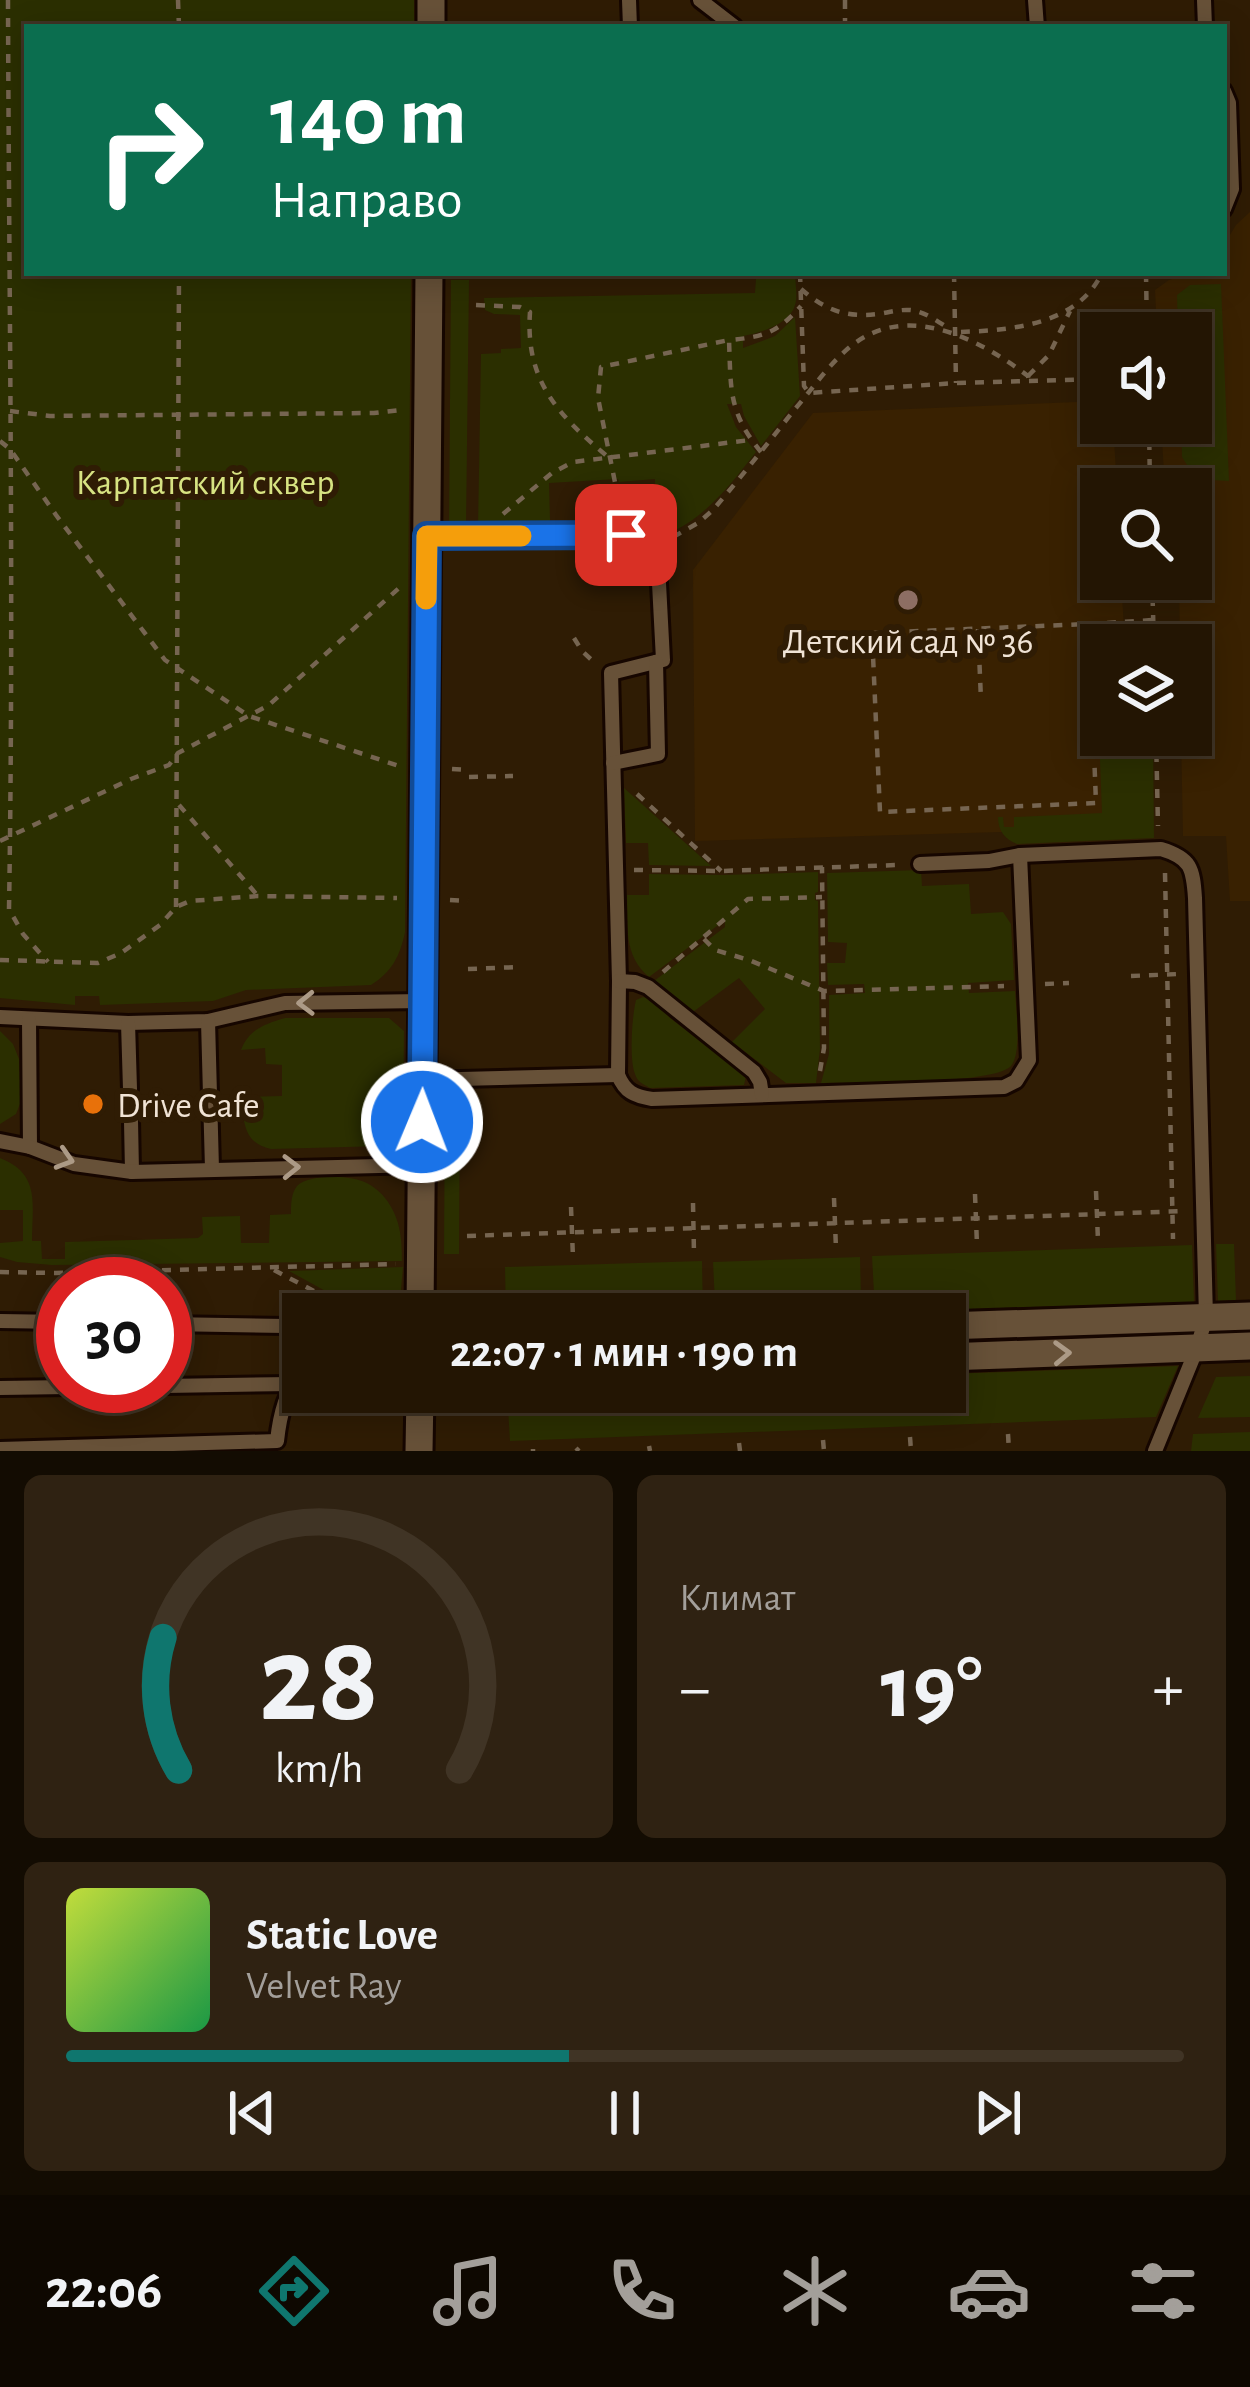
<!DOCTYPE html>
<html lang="ru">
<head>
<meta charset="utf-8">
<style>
  :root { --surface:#231503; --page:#2f2212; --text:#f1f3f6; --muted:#a39f9a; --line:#403425; --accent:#0f766e }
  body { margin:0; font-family:"Alegreya Sans",sans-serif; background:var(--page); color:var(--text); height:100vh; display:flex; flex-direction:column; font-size:45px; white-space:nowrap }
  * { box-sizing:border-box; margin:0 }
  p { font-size:39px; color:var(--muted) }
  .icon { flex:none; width:66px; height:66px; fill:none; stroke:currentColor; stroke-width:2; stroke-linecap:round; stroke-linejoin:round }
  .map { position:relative; height:1451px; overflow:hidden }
  .details { display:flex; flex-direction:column; gap:24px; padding:24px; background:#130c02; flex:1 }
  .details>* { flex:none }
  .top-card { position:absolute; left:24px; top:24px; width:1203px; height:252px; border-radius:0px; box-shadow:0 6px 30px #0003,0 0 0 3px var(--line); background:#0b6e4f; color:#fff; overflow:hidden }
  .tools { position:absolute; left:1080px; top:312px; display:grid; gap:24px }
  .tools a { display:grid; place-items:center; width:132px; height:132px; border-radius:0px; background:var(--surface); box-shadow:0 6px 30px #0003,0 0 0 3px var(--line); font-size:60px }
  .speed { position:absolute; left:36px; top:1257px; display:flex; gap:24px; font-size:60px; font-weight:700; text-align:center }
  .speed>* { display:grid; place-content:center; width:156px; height:156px; border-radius:50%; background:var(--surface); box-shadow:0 6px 30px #0003,0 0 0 3px var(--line); line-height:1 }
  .speed .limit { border:18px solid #d22; background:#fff; color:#111 }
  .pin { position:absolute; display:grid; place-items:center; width:102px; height:102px; color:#fff; margin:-51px; border-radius:24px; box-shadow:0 6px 18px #0006 }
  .me { position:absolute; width:132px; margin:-66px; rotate:1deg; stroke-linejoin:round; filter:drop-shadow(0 0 9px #0008) }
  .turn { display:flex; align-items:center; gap:42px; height:252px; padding:0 48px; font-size:54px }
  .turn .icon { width:156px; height:156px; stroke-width:2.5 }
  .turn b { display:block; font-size:84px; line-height:102px }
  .big { font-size:90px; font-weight:700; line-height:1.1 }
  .details .card { flex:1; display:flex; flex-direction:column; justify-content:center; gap:18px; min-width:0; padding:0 42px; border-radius:18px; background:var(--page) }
  .details .dial { align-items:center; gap:0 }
  .dial svg { height:312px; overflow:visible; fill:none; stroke:var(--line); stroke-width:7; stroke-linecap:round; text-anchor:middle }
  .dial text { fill:var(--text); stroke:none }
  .song { display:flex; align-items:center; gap:36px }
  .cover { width:144px; height:144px; border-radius:18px; background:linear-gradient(135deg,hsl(70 70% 55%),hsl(140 70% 35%)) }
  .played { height:12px; border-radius:6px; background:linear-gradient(90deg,var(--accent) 45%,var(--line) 45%) }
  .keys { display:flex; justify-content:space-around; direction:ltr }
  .heat { display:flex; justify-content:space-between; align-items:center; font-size:66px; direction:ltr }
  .details .tiles { flex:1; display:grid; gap:24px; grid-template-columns:1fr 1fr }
  .card:last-child { grid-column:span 2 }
  .trip { position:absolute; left:282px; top:1293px; width:684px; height:120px; border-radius:0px; background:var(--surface); box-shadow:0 6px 30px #0003,0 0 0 3px var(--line); font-weight:700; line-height:120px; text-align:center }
  .dock { display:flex; height:192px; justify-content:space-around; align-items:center; background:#0e0801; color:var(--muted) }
  .dock .icon { width:84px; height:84px }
  .dock .selected { color:var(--accent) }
  .dock b { font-size:54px; color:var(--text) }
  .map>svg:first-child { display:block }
  .built { fill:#392101 }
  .green { fill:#2b2f00 }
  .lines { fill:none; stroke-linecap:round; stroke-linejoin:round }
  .lane-casing { stroke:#160600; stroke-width:20 }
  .street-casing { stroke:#160600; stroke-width:33 }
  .path { stroke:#766551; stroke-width:4.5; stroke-dasharray:9 9; stroke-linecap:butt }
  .lane { stroke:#675138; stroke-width:14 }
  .street { stroke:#675138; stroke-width:27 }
  .oneway { stroke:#ac9a86 }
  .route-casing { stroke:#114b97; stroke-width:30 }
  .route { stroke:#1a73e8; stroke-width:21 }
  .slow { stroke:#f59e0b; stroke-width:21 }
  .education-dot { fill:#8d6e63; stroke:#2f1c04; stroke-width:4.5 }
  .food-dot { fill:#e8710a; stroke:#2f1c04; stroke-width:4.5 }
  .labels { text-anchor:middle; stroke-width:12; stroke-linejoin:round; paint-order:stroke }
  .park-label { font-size:36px; fill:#d7e382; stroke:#2f1c04 }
  .poi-label { font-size:36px; fill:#f0e3d5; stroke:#2f1c04 }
</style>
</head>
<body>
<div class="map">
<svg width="1250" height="1451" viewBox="0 0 1250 1451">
  <rect width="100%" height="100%" fill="#2f1c04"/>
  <g class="built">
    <polygon points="1250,212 1250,901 1230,901 1226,836 1183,836 1181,735 1191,735 1191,645 1180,645 1179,579 1191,579 1191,489 1165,489 1161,423 1191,423 1191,333 1157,333 1155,290 1169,280 1191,273 1224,273 1224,245 1236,225"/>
    <polygon points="1101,401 1101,423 1113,423 1117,489 1101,489 1101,579 1121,579 1125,645 1101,645 1101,735 1133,828 695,841 693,570 813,413"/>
  </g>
  <g class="green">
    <path d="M0 0H414V27H27V273H411L405 932C400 956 392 972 371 985L246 990 213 1001 100 1005 99 996H75V1005L0 998Z"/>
    <path d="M795 273C795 282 798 296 795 305 790 324 760 333 743 336V348L775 336 795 317 800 396 761 446 744 416 741 404H727L736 427 756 452C730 485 705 519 665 535L662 495H655V479L619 482 618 479 549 483 550 520 546 526 478 528 481 354 501 353V349L521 348 520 315 494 314 485 310 484 298 755 293 756 279 760 274Z"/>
    <polygon points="451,280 469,280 466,526 449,526"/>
    <polygon points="1221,284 1229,481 1210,480 1194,476 1182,457 1181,423 1191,423 1191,333 1178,333 1177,295 1190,285"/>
    <path d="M1124 624 1149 626 1150 645H1101V735H1153L1154 838 1017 844C1005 839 998 831 998 817H1003L1004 827H1014V817L1102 813 1095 625Z"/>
    <polygon points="624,788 711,866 649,865 648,843 626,843"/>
    <path d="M921 870 922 886 969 884 971 914 1003 912 1011 924 1014 980 968 983 969 993 1015 991C1016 1008 1022 1053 1011 1066 993 1085 853 1082 821 1083L829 1054V995L865 993 864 984 828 985 827 963H845L847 943 828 942 827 873Z"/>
    <path d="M818 872V892L815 893V900L818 901 820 1049 816 1083H786L732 1042 765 1009 739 978 693 1012 654 981 725 927V920L649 977C623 955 628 926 627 895H649V874L723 875Z"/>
    <path d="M643 997 654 1000 670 1018 743 1073 746 1076 744 1085 650 1088C642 1083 638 1083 635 1074 629 1059 632 1016 636 1000Z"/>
    <path d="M285 1018H389L404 1031 403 1135 393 1144 384 1146 271 1149C243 1143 243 1121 243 1097L282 1096V1065L266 1064 265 1048 241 1050C249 1029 265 1024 285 1018Z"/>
    <polygon points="0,1031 13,1044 19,1059 21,1101 16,1114 0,1124"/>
    <polygon points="460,1091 459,1254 444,1254 445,1092"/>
    <path d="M0 1158C41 1174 32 1204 32 1241H41L42 1259H65V1242L198 1238 203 1234 202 1217 240 1216 241 1243H269L270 1215 291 1214C291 1204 291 1194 297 1186 308 1174 347 1175 362 1181 370 1184 379 1190 385 1198 400 1217 402 1237 402 1261L52 1265 17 1262 0 1257V1243L23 1241V1210H0Z"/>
    <polygon points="1216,1244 1234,1244 1236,1300 1218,1301"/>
    <polygon points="1192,1245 1194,1302 875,1312 872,1256"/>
    <polygon points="860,1257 861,1298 715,1303 713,1262"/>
    <polygon points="702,1261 703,1314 506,1314 505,1267"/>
    <polygon points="403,1267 400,1301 389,1314 352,1314 351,1305 289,1271"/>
    <polygon points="1178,1366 1156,1417 510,1441 507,1392 945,1392 945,1374"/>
    <polygon points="1250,1376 1250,1417 1198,1418 1216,1377"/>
    <polygon points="1250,1432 1250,1451 1191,1451 1193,1434"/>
  </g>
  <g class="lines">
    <defs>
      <g id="lane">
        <polyline points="629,0 630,27"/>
        <polyline points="700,0 735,27"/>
        <polyline points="1035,0 1037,27"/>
        <polyline points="1204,0 1205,27"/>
        <polyline points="1224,91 1229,103 1232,189 1224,209"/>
        <path d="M427 536 652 535 657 545 663 660 611 673 619 981 618 1075C625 1092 634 1096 652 1099L1004 1087 1016 1081 1029 1060 1020 855"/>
        <polyline points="613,763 658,754 656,662"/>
        <path d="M920 864 989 861 1020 855 1161 849C1191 858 1193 868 1195 898L1206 1317 1197 1348 1155 1451"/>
        <polyline points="619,981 635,982 648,987 754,1072 760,1082 762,1095"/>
        <polyline points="0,1017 128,1023 208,1021 285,1003 423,1001"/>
        <polyline points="29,1020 30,1147"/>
        <polyline points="208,1021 212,1169"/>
        <polyline points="128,1023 130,1089"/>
        <polyline points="422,1080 618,1075"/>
        <polyline points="131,1121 132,1172"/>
        <polyline points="0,1141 30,1147 74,1164 132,1172 421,1165"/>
        <polyline points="0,1321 63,1322"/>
        <polyline points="165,1324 285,1326 303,1343"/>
        <polyline points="165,1386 291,1384"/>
        <polyline points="0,1388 137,1386"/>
        <path d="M0 1449 277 1441C280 1413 286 1391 303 1369"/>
      </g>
      <g id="street">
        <polyline points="431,27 431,0"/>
        <polyline points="420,1314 429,273"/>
        <polyline points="945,1326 1250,1316"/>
        <polyline points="945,1357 1250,1346"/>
        <polyline points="419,1451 420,1392"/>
      </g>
    </defs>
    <use href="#lane" class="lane-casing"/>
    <use href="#street" class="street-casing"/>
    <g class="path">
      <path d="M8 0C9 303 14 606 9 909L23 934 48 962"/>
      <polyline points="178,0 179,27"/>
      <polyline points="845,0 845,27"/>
      <polyline points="800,273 804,386 809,393 956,383 1101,379"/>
      <polyline points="954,273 956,383"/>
      <polyline points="1146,273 1147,333"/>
      <path d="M801 289C825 310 846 318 878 314 891 312 904 308 916 311 928 314 940 323 950 329"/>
      <path d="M476 305 520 307 530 312C525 381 558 415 608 457"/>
      <path d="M961 332C1012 330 1077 325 1102 273"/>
      <polyline points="1028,376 1049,355 1070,311"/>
      <polyline points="10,411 50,416 374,413 400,410"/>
      <polyline points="1149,423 1150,489"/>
      <polyline points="0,441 10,449 56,515 165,660 249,716 399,766"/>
      <path d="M761 452C728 412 731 389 729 340 764 337 777 333 801 306"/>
      <polyline points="503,514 552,473 573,462 750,440"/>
      <polyline points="622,517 598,398 601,367 729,340"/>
      <path d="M673 537 698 523 713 510C741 477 768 443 795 409 813 388 829 364 851 346 908 301 979 339 1028 376L1029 382"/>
      <polyline points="1152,579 1154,645"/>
      <polygon points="1089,624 1096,803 880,812 872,633"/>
      <polyline points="1089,624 1153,620"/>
      <polyline points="978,629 981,700"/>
      <polyline points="574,638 582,651 596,664"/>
      <polyline points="1156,735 1158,826"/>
      <polyline points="452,769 469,770"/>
      <polyline points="469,777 513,776"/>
      <polyline points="637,794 721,871"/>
      <polyline points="179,805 258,896"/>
      <polyline points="0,841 131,779 169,765 178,753 269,705 399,588"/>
      <polyline points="634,870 721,871 898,865"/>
      <polyline points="1165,873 1173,1239"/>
      <polyline points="450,900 468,901"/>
      <polyline points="176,907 179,273"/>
      <polyline points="704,939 715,950 749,960 824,991 1004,986"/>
      <polyline points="0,960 98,963 121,953 160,925 176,907 190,901 258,896 397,898"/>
      <polyline points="468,969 520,967"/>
      <polyline points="663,972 748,899 822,897"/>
      <polyline points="1131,976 1179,974"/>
      <polyline points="1045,984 1069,983"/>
      <polyline points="820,1071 824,1048 822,867"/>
      <polyline points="1096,1191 1098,1241"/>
      <polyline points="975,1194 977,1245"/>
      <polyline points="834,1198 836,1249"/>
      <polyline points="693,1203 694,1254"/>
      <polyline points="571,1207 573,1258"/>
      <polyline points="467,1236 1185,1211"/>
      <polyline points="274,1270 346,1308 346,1314"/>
      <polyline points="0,1272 56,1273 396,1264"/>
      <polyline points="1008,1434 1009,1451"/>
      <polyline points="910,1437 911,1451"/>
      <polyline points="823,1440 824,1451"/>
      <polyline points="739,1443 740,1451"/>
      <polyline points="649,1446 650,1451"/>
      <polyline points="576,1448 579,1451"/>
      <polyline points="533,1449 533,1451"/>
    </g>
    <use href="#lane" class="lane"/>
    <use href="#street" class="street"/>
  </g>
  <defs><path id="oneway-chevron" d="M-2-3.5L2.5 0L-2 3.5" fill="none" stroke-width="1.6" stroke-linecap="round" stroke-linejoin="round" transform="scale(3)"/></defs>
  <g class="oneway">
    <use href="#oneway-chevron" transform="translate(306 1003) rotate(179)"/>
    <use href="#oneway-chevron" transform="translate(65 1159) rotate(17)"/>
    <use href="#oneway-chevron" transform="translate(291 1167) rotate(-1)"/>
    <use href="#oneway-chevron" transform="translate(1062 1353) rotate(-2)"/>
  </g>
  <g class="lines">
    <defs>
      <polyline id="route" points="422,1122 427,536 626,535"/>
    </defs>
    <use href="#route" class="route-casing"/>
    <use href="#route" class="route"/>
    <polyline class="slow" points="426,599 427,536 521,536"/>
  </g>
  <circle class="education-dot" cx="908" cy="600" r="12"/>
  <circle class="food-dot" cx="93" cy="1104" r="12"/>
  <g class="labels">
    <g class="park-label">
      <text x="205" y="494">Карпатский сквер</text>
    </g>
    <g class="poi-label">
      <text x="908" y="653">Детский сад № 36</text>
      <text x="117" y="1117" text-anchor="start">Drive Cafe</text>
    </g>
  </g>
</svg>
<div class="tools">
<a><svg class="icon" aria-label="sound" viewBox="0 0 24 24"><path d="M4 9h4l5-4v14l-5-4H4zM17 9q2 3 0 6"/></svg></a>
<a><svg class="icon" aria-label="search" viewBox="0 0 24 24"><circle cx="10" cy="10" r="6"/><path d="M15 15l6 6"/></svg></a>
<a><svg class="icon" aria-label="layers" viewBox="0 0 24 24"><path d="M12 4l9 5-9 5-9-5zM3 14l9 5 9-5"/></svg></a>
</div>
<div class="speed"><div class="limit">30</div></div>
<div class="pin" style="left:626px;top:535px;background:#d93025"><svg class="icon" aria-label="arrive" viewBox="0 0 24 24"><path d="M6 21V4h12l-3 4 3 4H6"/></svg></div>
<svg class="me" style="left:422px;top:1122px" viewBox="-20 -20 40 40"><circle r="17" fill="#1a73e8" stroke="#fff" stroke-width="3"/><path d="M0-11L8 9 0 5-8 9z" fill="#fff"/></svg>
<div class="trip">22:07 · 1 мин · 190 m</div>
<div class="top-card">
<div class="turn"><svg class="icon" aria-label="right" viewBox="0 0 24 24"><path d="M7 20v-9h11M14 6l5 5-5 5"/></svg><div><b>140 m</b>Направо</div></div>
</div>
</div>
<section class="details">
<div class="tiles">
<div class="card dial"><svg viewBox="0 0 100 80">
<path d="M14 69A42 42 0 1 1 86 69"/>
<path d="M14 69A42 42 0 0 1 10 35" stroke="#0f766e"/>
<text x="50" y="56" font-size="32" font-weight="700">28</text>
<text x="50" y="72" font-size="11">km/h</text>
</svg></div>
<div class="card"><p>Климат</p>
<div class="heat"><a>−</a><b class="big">19°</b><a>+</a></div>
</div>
<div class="card">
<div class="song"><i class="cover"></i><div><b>Static Love</b><p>Velvet Ray</p></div></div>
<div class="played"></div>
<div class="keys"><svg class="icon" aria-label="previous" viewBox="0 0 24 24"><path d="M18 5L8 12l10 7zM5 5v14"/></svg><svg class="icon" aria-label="pause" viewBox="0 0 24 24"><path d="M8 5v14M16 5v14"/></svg><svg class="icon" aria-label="next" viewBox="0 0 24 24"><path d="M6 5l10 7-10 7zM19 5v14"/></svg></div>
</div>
</div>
</section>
<nav class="dock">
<b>22:06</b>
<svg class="icon selected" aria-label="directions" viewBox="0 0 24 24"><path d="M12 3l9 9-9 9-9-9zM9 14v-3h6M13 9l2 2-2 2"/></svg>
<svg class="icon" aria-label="music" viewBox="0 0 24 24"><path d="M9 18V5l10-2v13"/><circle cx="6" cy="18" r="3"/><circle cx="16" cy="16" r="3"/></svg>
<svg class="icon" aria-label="phone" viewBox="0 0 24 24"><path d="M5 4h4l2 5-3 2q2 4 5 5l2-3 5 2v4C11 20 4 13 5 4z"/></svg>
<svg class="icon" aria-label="climate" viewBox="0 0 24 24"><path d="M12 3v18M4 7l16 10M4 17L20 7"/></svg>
<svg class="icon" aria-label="car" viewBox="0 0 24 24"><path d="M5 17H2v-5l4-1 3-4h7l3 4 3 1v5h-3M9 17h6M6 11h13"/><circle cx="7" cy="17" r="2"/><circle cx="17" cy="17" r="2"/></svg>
<svg class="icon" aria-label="filters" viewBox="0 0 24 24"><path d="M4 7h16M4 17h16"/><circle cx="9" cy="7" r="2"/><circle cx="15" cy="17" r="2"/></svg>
</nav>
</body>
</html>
